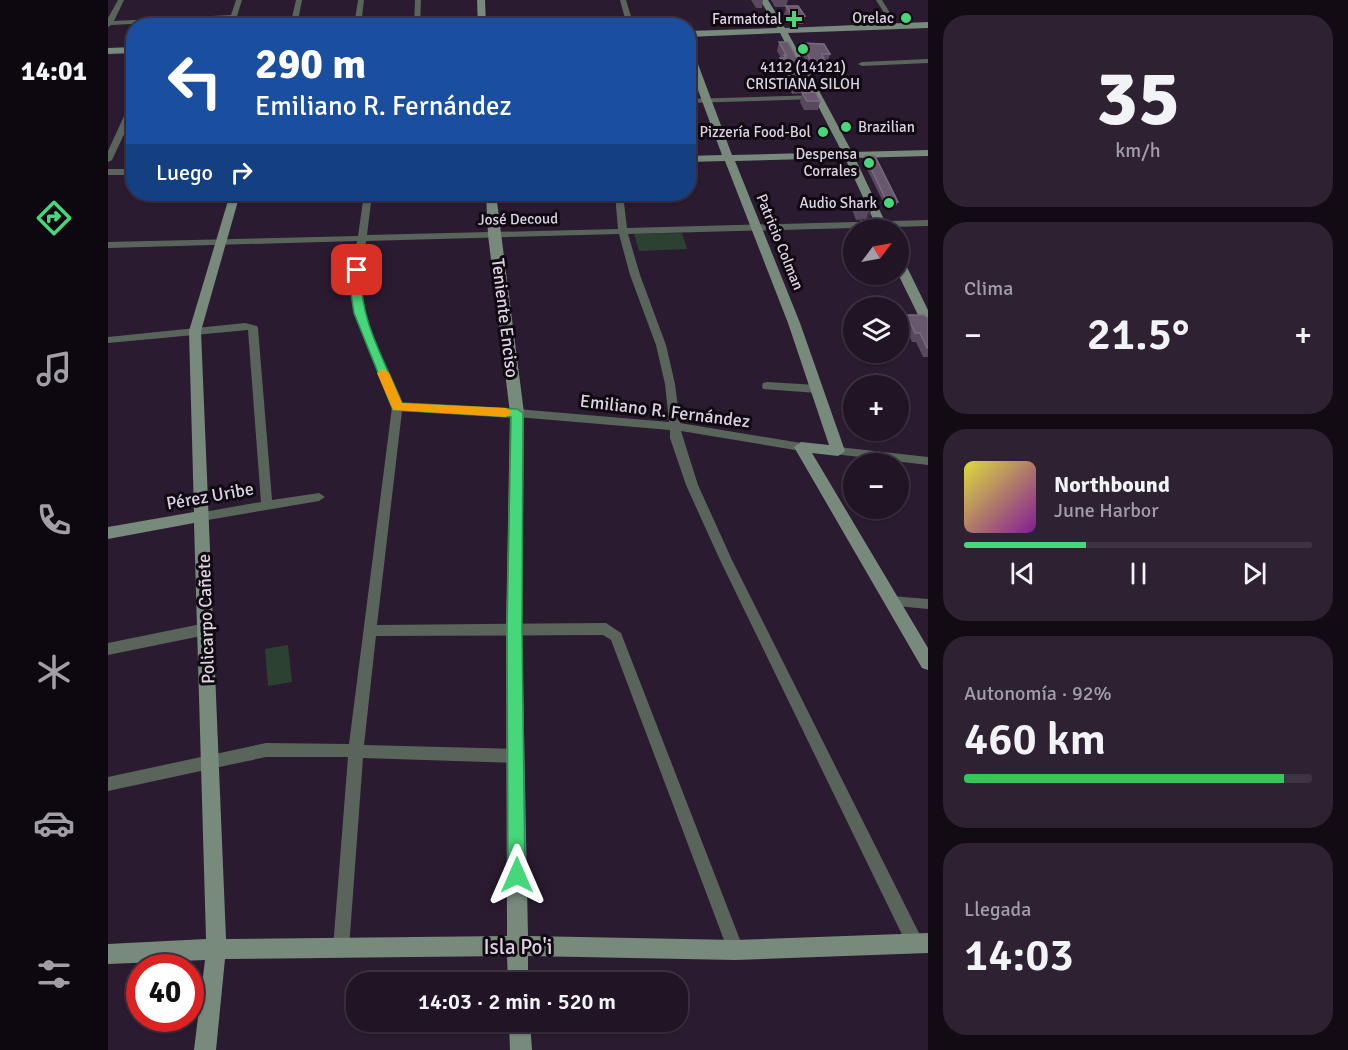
<!DOCTYPE html>
<html lang="es">
<head>
<meta charset="utf-8">
<style>
  :root { --surface:#201425; --page:#2d2132; --text:#f1f3f6; --muted:#a29ea7; --line:#3d3342; --accent:#46d77a }
  body { margin:0; font-family:Signika,sans-serif; background:var(--page); color:var(--text); height:100vh; display:flex; flex-direction:column; font-size:22px; white-space:nowrap }
  * { box-sizing:border-box; margin:0 }
  p { font-size:20px; color:var(--muted) }
  .icon { flex:none; width:33px; height:33px; fill:none; stroke:currentColor; stroke-width:2; stroke-linecap:round; stroke-linejoin:round }
  .map { position:relative; flex:1; overflow:hidden }
  .panel { display:flex; flex-direction:column; gap:15px; padding:15px; background:#120b14; width:420px }
  .panel>* { flex:none }
  .banner { position:absolute; left:18px; top:18px; width:570px; height:183px; border-radius:24px; box-shadow:0 2px 4px #0004,0 0 0 2px var(--line); background:#1a4fa0; color:#fff; overflow:hidden }
  .needle { width:39px; rotate:58deg }
  .buttons { position:absolute; left:735px; top:219px; display:grid; gap:12px }
  .buttons a { display:grid; place-items:center; width:66px; height:66px; border-radius:50%; background:var(--surface); box-shadow:0 2px 4px #0004,0 0 0 2px var(--line); font-size:30px }
  .speed { position:absolute; left:18px; top:954px; display:flex; gap:12px; font-size:30px; font-weight:700; text-align:center }
  .speed>* { display:grid; place-content:center; width:78px; height:78px; border-radius:50%; background:var(--surface); box-shadow:0 2px 4px #0004,0 0 0 2px var(--line); line-height:1 }
  .speed .limit { border:9px solid #d22; background:#fff; color:#111 }
  .pin { position:absolute; display:grid; place-items:center; width:51px; height:51px; color:#fff; margin:-26px; border-radius:12px; box-shadow:0 3px 9px #0006 }
  .me { position:absolute; width:66px; margin:-33px; rotate:0deg; stroke-linejoin:round; filter:drop-shadow(0 0 4px #0008) }
  .turn { display:flex; align-items:center; gap:21px; height:126px; padding:0 30px; font-size:27px }
  .turn .icon { width:78px; height:78px; stroke-width:2.5 }
  .turn b { display:block; font-size:42px; line-height:51px }
  .then { display:flex; align-items:center; height:57px; padding:0 30px; background:#0003; gap:12px; font-size:22px }
  .big { font-size:45px; font-weight:600; line-height:1.1 }
  .panel .widget { flex:1; display:flex; flex-direction:column; justify-content:center; gap:9px; min-width:0; padding:0 21px; border-radius:24px; background:var(--page) }
  .panel .dial { align-items:center; gap:0 }
  .dial b { font-size:78px; line-height:1 }
  .song { display:flex; align-items:center; gap:18px }
  .cover { width:72px; height:72px; border-radius:9px; background:linear-gradient(135deg,hsl(60 70% 55%),hsl(290 70% 35%)) }
  .played { height:6px; border-radius:3px; background:linear-gradient(90deg,var(--accent) 35%,var(--line) 35%) }
  .keys { display:flex; justify-content:space-around; direction:ltr }
  .heat { display:flex; justify-content:space-between; align-items:center; font-size:33px; direction:ltr }
  .charge { height:9px; border-radius:4px; background:linear-gradient(90deg,#34c759 92%,var(--line) 0) }
  .trip { position:absolute; left:238px; top:972px; width:342px; height:60px; border-radius:24px; background:var(--surface); box-shadow:0 2px 4px #0004,0 0 0 2px var(--line); font-weight:600; line-height:60px; text-align:center }
  main { display:flex; flex:1; min-height:0 }
  .tabs { display:flex; flex-direction:column; width:108px; justify-content:space-around; align-items:center; background:#0d080f; color:var(--muted) }
  .tabs .icon { width:42px; height:42px }
  .tabs .active { color:var(--accent) }
  .tabs b { font-size:27px; color:var(--text) }
  .map>svg:first-child { display:block }
  .green { fill:#2c4131 }
  .lines { fill:none; stroke-linecap:round; stroke-linejoin:round }
  .street { fill:#59645b; fill-rule:evenodd }
  .secondary { fill:#778a7b; fill-rule:evenodd }
  .wall { fill:#59495f }
  .shaded-wall { fill:#413147 }
  .building { fill:#67586d; stroke:#7a6b7f; stroke-width:1.5 }
  .route { fill:#46d77a; stroke:#2e8c4f; stroke-width:1.5 }
  .slow { fill:#f59e0b }
  .poi-dot { fill:#46d77a; stroke:#100912; stroke-width:2 }
  .labels { text-anchor:middle; stroke-width:6; stroke-linejoin:round; paint-order:stroke }
  .far-poi-label { font-size:15px; fill:#ddd2e1; stroke:#100912; text-anchor:end }
  .far-street-label { font-size:15px; fill:#ddd2e1; stroke:#100912 }
  .street-label { font-size:18px; fill:#ddd2e1; stroke:#100912 }
  .near-street-label { font-size:21px; fill:#ddd2e1; stroke:#100912 }
</style>
</head>
<body>
<main>
<nav class="tabs">
<b>14:01</b>
<svg class="icon active" aria-label="directions" viewBox="0 0 24 24"><path d="M12 3l9 9-9 9-9-9zM9 14v-3h6M13 9l2 2-2 2"/></svg>
<svg class="icon" aria-label="music" viewBox="0 0 24 24"><path d="M9 18V5l10-2v13"/><circle cx="6" cy="18" r="3"/><circle cx="16" cy="16" r="3"/></svg>
<svg class="icon" aria-label="phone" viewBox="0 0 24 24"><path d="M5 4h4l2 5-3 2q2 4 5 5l2-3 5 2v4C11 20 4 13 5 4z"/></svg>
<svg class="icon" aria-label="climate" viewBox="0 0 24 24"><path d="M12 3v18M4 7l16 10M4 17L20 7"/></svg>
<svg class="icon" aria-label="car" viewBox="0 0 24 24"><path d="M5 17H2v-5l4-1 3-4h7l3 4 3 1v5h-3M9 17h6M6 11h13"/><circle cx="7" cy="17" r="2"/><circle cx="17" cy="17" r="2"/></svg>
<svg class="icon" aria-label="filters" viewBox="0 0 24 24"><path d="M4 7h16M4 17h16"/><circle cx="9" cy="7" r="2"/><circle cx="15" cy="17" r="2"/></svg>
</nav>
<div class="map">
<svg width="820" height="1050" viewBox="0 0 820 1050">
  <rect width="100%" height="100%" fill="#2b1b31"/>
  <g class="green">
    <polygon points="574,233 579,249 531,251 526,234"/>
    <polygon points="180,645 184,682 160,686 157,649"/>
  </g>
  <g class="lines">
    <g class="street">
      <polygon points="10,0 16,0 6,21 123,15 128,0 134,0 126,26 121,24 122,19 3,25 0,27 0,18"/>
      <polygon points="188,0 194,0 189,26 182,26"/>
      <polygon points="250,0 256,0 253,26 246,26"/>
      <polygon points="307,0 313,0 312,26 306,26"/>
      <polygon points="512,0 518,0 526,26 519,26"/>
      <polygon points="768,0 774,0 790,26 789,27 785,27"/>
      <polygon points="820,59 820,63 754,66 750,64 754,62"/>
      <polygon points="711,95 712,97 708,99 580,103 580,99"/>
      <polygon points="26,101 26,113 4,160 0,162 0,151 22,103"/>
      <rect x="0" y="169" width="26" height="6"/>
      <path d="M256 194H264L259 235 510 229 507 194H515L519 228 820 220V226L520 234 532 275 558 345 567 384 572 423 693 443 699 447 693 451 573 431 590 485 624 560 814 939 816 945 814 951 808 953 802 951 612 560 578 485 562 438V430L409 417 294 411 269 625 498 623 513 633 636 950 634 956 628 958 622 956 503 640 495 635 268 636 256 745 409 749 414 751 416 756 414 761 409 763 255 758 241 948 239 954 233 956 227 954 225 948 240 757H158L0 791V777L158 743 241 744 284 407 246 313 242 287 249 241 0 248V242L250 236ZM511 234 522 275 548 345 557 384 561 422 409 409 293 403 256 313 252 287 258 241Z"/>
      <polygon points="137,323 149,326 150,328 164,500 211,493 217,497 211,501 94,521 90,519 88,516 90,513 153,502 140,330 0,343 0,337"/>
      <polygon points="659,382 709,385 714,389 709,393 655,389 654,386 655,383"/>
      <polygon points="730,447 820,457 820,465 726,454 724,451"/>
      <polygon points="783,596 820,599 820,609 778,605 777,601 778,597"/>
      <polygon points="98,623 103,625 105,629 103,633 98,635 0,655 0,643"/>
    </g>
    <g class="secondary">
      <polygon points="369,0 377,0 378,26 370,26"/>
      <polygon points="652,0 660,0 677,28 820,22 820,28 680,33 744,152 820,150 820,156 747,158 781,230 770,230 737,158 627,161 692,323 737,451 730,456 704,453 820,648 820,670 814,668 686,447 693,442 721,445 680,323 617,161 580,162 580,156 614,155 580,63 580,45 584,48 624,155 734,152 672,33 580,37 580,31 669,28"/>
      <polygon points="26,47 26,53 0,54 0,48"/>
      <polygon points="122,194 132,194 93,331 118,939 399,936 398,629 402,413 380,235 378,194 388,194 416,413 414,629 420,936 628,940 820,933 820,953 628,960 420,956 420,982 400,982 399,956 117,959 108,1050 86,1050 97,960 0,964 0,944 98,939 86,523 0,539 0,527 86,512 81,331"/>
      <polygon points="790,258 796,261 820,310 820,327 814,323 790,274"/>
      <polygon points="401,1022 422,1022 424,1050 402,1050"/>
    </g>
  </g>
  <g class="wall">
    <polygon points="643,0 655,0 654,8 648,8"/>
    <polygon points="663,0 680,0 678,6 697,16 695,24 683,24 676,14 678,7 667,7"/>
    <polygon points="671,42 703,85 701,93 712,101 710,110 696,110 692,102 694,93 684,94 671,66 672,58 673,58 669,51"/>
    <polygon points="693,43 722,54 720,61 716,61 718,67 716,74 705,75 692,50"/>
    <polygon points="757,156 790,202 788,206 777,206 755,161"/>
    <polygon points="747,200 764,207 761,217 758,219 748,220 744,209"/>
    <polygon points="753,221 785,230 750,230"/>
    <polygon points="799,315 820,318 820,357 815,357 808,342 804,342 796,324"/>
  </g>
  <polygon class="shaded-wall" points="764,207 761,217 758,219 761,210"/>
  <g class="building">
    <polygon points="678,6 690,6 697,16 684,16"/>
    <polygon points="671,42 680,42 703,85 686,85 672,58 678,58 676,55 678,55"/>
    <polygon points="693,43 716,44 722,54 714,54 718,67 707,68"/>
    <polygon points="707,92 712,101 699,101 694,93"/>
    <polygon points="757,156 767,156 790,202 779,202"/>
    <polygon points="747,200 761,200 764,207 761,210 751,210"/>
    <polygon points="766,220 785,230 757,230 753,221"/>
    <polygon points="799,315 816,315 820,318 820,348 819,348 812,333 807,333"/>
  </g>
  <path class="route" d="M249 267 254 270C249 316 277 361 294 403L409 409 415 413 414 629 417 875 415 881 409 884 402 881 400 875 399 629 403 417 285 410 246 313 242 287 244 270Z"/>
  <polygon class="slow" points="275,369 281,373 294,403 398,408 404,412 398,417 285,410 269,373"/>
  <g class="poi-dot">
    <circle cx="798" cy="18" r="6"/>
    <path d="M683 10h6v6h6v6h-6v6h-6v-6h-6v-6h6z"/>
    <circle cx="695" cy="49" r="6"/>
    <circle cx="738" cy="127" r="6"/>
    <circle cx="715" cy="132" r="6"/>
    <circle cx="761" cy="163" r="6"/>
    <circle cx="781" cy="203" r="6"/>
  </g>
  <g class="labels">
    <g class="far-poi-label">
      <text x="786" y="23">Orelac</text>
      <text x="674" y="24">Farmatotal</text>
      <text x="695" y="72" text-anchor="middle">4112 (14121)<tspan x="695" dy="17">CRISTIANA SILOH</tspan></text>
      <text x="750" y="132" text-anchor="start">Brazilian</text>
      <text x="703" y="137">Pizzería Food-Bol</text>
      <text x="749" y="159">Despensa<tspan x="749" dy="17">Corrales</tspan></text>
      <text x="769" y="208">Audio Shark</text>
    </g>
    <g class="far-street-label">
      <text transform="translate(410 219) rotate(-1)" y="5">José Decoud</text>
      <text transform="translate(672 242) rotate(68)" y="5">Patricio Colman</text>
    </g>
    <g class="street-label">
      <text transform="translate(397 318) rotate(83)" y="6">Teniente Enciso</text>
      <text transform="translate(557 411) rotate(7)" y="6">Emiliano R. Fernández</text>
      <text transform="translate(102 496) rotate(-10)" y="6">Pérez Uribe</text>
      <text transform="translate(98 619) rotate(-92)" y="6">Policarpo Cañete</text>
    </g>
    <g class="near-street-label">
      <text x="410" y="954">Isla Po'i</text>
    </g>
  </g>
</svg>
<div class="buttons">
<a><svg class="needle" viewBox="-14 -14 28 28"><path d="M0-13l5 13h-10z" fill="#e53935"/><path d="M0 13l5-13h-10z" fill="#a29ea7"/></svg></a>
<a><svg class="icon" aria-label="layers" viewBox="0 0 24 24"><path d="M12 4l9 5-9 5-9-5zM3 14l9 5 9-5"/></svg></a>
<a>+</a>
<a>−</a>
</div>
<div class="speed"><div class="limit">40</div></div>
<div class="pin" style="left:249px;top:270px;background:#d93025"><svg class="icon" aria-label="arrive" viewBox="0 0 24 24"><path d="M6 21V4h12l-3 4 3 4H6"/></svg></div>
<svg class="me" style="left:409px;top:875px" viewBox="-20 -20 40 40"><path d="M0-17L14 15 0 8-14 15z" fill="#46d77a" stroke="#fff" stroke-width="4"/></svg>
<div class="trip">14:03 · 2 min · 520 m</div>
<div class="banner">
<div class="turn"><svg class="icon" aria-label="left" viewBox="0 0 24 24"><path d="M17 20v-9H6M10 6l-5 5 5 5"/></svg><div><b>290 m</b>Emiliano R. Fernández</div></div>
<div class="then">Luego<svg class="icon" aria-label="right" viewBox="0 0 24 24"><path d="M7 20v-9h11M14 6l5 5-5 5"/></svg></div>
</div>
</div>
<section class="panel">
<div class="widget dial"><b>35</b><p>km/h</p></div>
<div class="widget"><p>Clima</p>
<div class="heat"><a>−</a><b class="big">21.5°</b><a>+</a></div>
</div>
<div class="widget">
<div class="song"><i class="cover"></i><div><b>Northbound</b><p>June Harbor</p></div></div>
<div class="played"></div>
<div class="keys"><svg class="icon" aria-label="previous" viewBox="0 0 24 24"><path d="M18 5L8 12l10 7zM5 5v14"/></svg><svg class="icon" aria-label="pause" viewBox="0 0 24 24"><path d="M8 5v14M16 5v14"/></svg><svg class="icon" aria-label="next" viewBox="0 0 24 24"><path d="M6 5l10 7-10 7zM19 5v14"/></svg></div>
</div>
<div class="widget"><p>Autonomía · 92%</p><b class="big">460 km</b><div class="charge"></div></div>
<div class="widget"><p>Llegada</p><b class="big">14:03</b></div>
</section>
</main>
</body>
</html>
